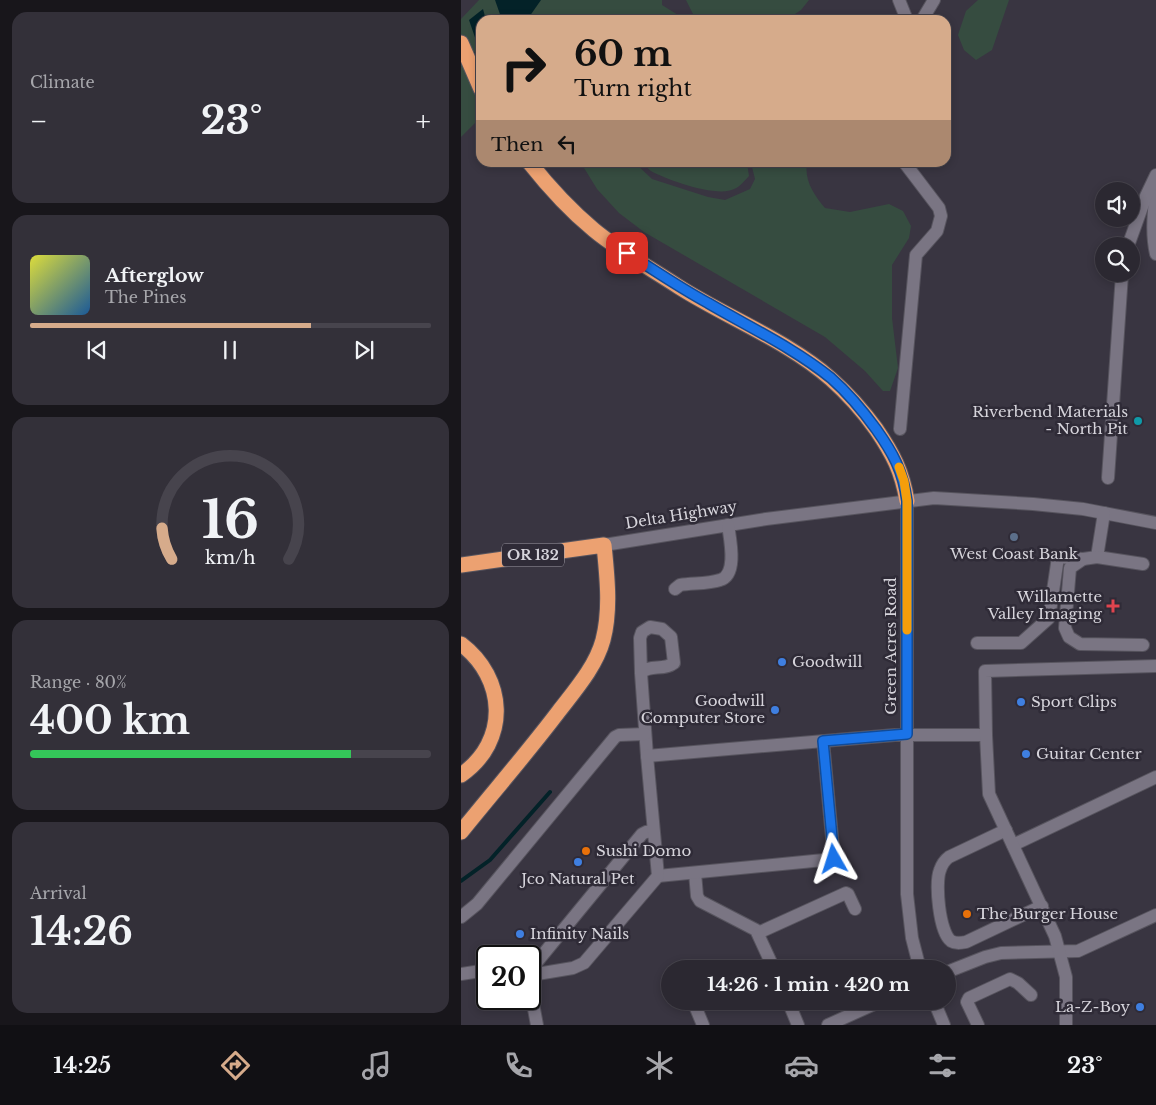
<!DOCTYPE html>
<html lang="en">
<head>
<meta charset="utf-8">
<style>
  :root { --surface:#2b2831; --page:#333039; --text:#f1f3f6; --muted:#a6a6ab; --line:#47444d; --accent:#d6ab8b }
  body { margin:0; font-family:"Libre Baskerville",serif; background:var(--page); color:var(--text); height:100vh; display:flex; flex-direction:column; font-size:19px; white-space:nowrap }
  * { box-sizing:border-box; margin:0 }
  p { font-size:16px; color:var(--muted) }
  .icon { flex:none; width:28px; height:28px; fill:none; stroke:currentColor; stroke-width:2; stroke-linecap:round; stroke-linejoin:round }
  .map { position:relative; flex:1; overflow:hidden }
  .sheet { display:flex; flex-direction:column; gap:12px; padding:12px; background:#18161b; width:461px }
  .sheet>* { flex:none }
  .banner { position:absolute; left:15px; top:15px; width:475px; height:152px; border-radius:15px; box-shadow:0 2px 8px #0003,0 0 0 1px var(--line); background:#d6ab8b; color:#111; overflow:hidden }
  .fabs { position:absolute; left:634px; top:182px; display:grid; gap:10px }
  .fabs a { display:grid; place-items:center; width:45px; height:45px; border-radius:50%; background:var(--surface); box-shadow:0 2px 8px #0003,0 0 0 1px var(--line); font-size:25px }
  .speed { position:absolute; left:15px; top:945px; display:flex; gap:10px; font-size:25px; font-weight:700; text-align:center }
  .speed>* { display:grid; place-content:center; width:65px; height:65px; border-radius:50%; background:var(--surface); box-shadow:0 2px 8px #0003,0 0 0 1px var(--line); line-height:1 }
  .speed .limit { border:2px solid #111; border-radius:8px; background:#fff; color:#111 }
  .pin { position:absolute; display:grid; place-items:center; width:42px; height:42px; color:#fff; margin:-21px; border-radius:10px; box-shadow:0 2px 8px #0006 }
  .me { position:absolute; width:55px; margin:-28px; rotate:354deg; stroke-linejoin:round; filter:drop-shadow(0 0 4px #0008) }
  .turn { display:flex; align-items:center; gap:18px; height:105px; padding:0 15px; font-size:22px }
  .turn .icon { width:65px; height:65px; stroke-width:2.5 }
  .turn b { display:block; font-size:35px; line-height:42px }
  .then { display:flex; align-items:center; height:48px; padding:0 15px; background:#0003; gap:10px; font-size:19px }
  .big { font-size:38px; font-weight:700; line-height:1.1 }
  .sheet .card { flex:1; display:flex; flex-direction:column; justify-content:center; gap:8px; min-width:0; padding:0 18px; border-radius:15px; background:var(--page) }
  .sheet .dial { align-items:center; gap:0 }
  .dial svg { height:130px; overflow:visible; fill:none; stroke:var(--line); stroke-width:7; stroke-linecap:round; text-anchor:middle }
  .dial text { fill:var(--text); stroke:none }
  .song { display:flex; align-items:center; gap:15px }
  .cover { width:60px; height:60px; border-radius:8px; background:linear-gradient(135deg,hsl(60 70% 55%),hsl(210 70% 35%)) }
  .played { height:5px; border-radius:2px; background:linear-gradient(90deg,var(--accent) 70%,var(--line) 70%) }
  .keys { display:flex; justify-content:space-around; direction:ltr }
  .heat { display:flex; justify-content:space-between; align-items:center; font-size:28px; direction:ltr }
  .charge { height:8px; border-radius:4px; background:linear-gradient(90deg,#34c759 80%,var(--line) 0) }
  .trip { position:absolute; left:200px; top:960px; width:295px; height:50px; border-radius:25px; background:var(--surface); box-shadow:0 2px 8px #0003,0 0 0 1px var(--line); font-weight:700; line-height:50px; text-align:center }
  .menu { display:flex; height:80px; justify-content:space-around; align-items:center; background:#111014; color:var(--muted) }
  .menu .icon { width:35px; height:35px }
  .menu .current { color:var(--accent) }
  .menu b { font-size:22px; color:var(--text) }
  main { display:flex; flex:1; min-height:0 }
  .map>svg:first-child { display:block }
  .green { fill:#364c40 }
  .water { fill:#032228 }
  .lines { fill:none; stroke-linecap:round; stroke-linejoin:round }
  .stream { stroke:#032228; stroke-width:4 }
  .minor-casing { stroke:#57545e; stroke-width:14 }
  .highway-casing { stroke:#57545e; stroke-width:17 }
  .minor { stroke:#7a7583; stroke-width:12 }
  .highway { stroke:#eca171; stroke-width:15 }
  .route-casing { stroke:#114b97; stroke-width:12 }
  .route { stroke:#1a73e8; stroke-width:9 }
  .slow { stroke:#f59e0b; stroke-width:9 }
  .culture-dot { fill:#0f9aa8; stroke:#2f2b37; stroke-width:2 }
  .service-dot { fill:#5c6f8a; stroke:#2f2b37; stroke-width:2 }
  .health-dot { fill:#e0444e; stroke:#2f2b37; stroke-width:2 }
  .shop-dot { fill:#3f7fe0; stroke:#2f2b37; stroke-width:2 }
  .food-dot { fill:#e8710a; stroke:#2f2b37; stroke-width:2 }
  .labels { text-anchor:middle; stroke-width:5; stroke-linejoin:round; paint-order:stroke }
  .shield { fill:#2f2b37; stroke:#a4a1aa; stroke-width:1 }
  .shield-label { font-size:14px; font-weight:bold; fill:#d6d4db }
  .poi-label { font-size:15px; fill:#d6d4db; stroke:#2f2b37; text-anchor:start }
  .street-label { font-size:15px; fill:#d6d4db; stroke:#2f2b37 }
</style>
</head>
<body>
<main>
<section class="sheet">
<div class="card"><p>Climate</p>
<div class="heat"><a>−</a><b class="big">23°</b><a>+</a></div>
</div>
<div class="card">
<div class="song"><i class="cover"></i><div><b>Afterglow</b><p>The Pines</p></div></div>
<div class="played"></div>
<div class="keys"><svg class="icon" aria-label="previous" viewBox="0 0 24 24"><path d="M18 5L8 12l10 7zM5 5v14"/></svg><svg class="icon" aria-label="pause" viewBox="0 0 24 24"><path d="M8 5v14M16 5v14"/></svg><svg class="icon" aria-label="next" viewBox="0 0 24 24"><path d="M6 5l10 7-10 7zM19 5v14"/></svg></div>
</div>
<div class="card dial"><svg viewBox="0 0 100 80">
<path d="M14 69A42 42 0 1 1 86 69"/>
<path d="M14 69A42 42 0 0 1 8 50" stroke="#d6ab8b"/>
<text x="50" y="56" font-size="32" font-weight="700">16</text>
<text x="50" y="72" font-size="11">km/h</text>
</svg></div>
<div class="card"><p>Range · 80%</p><b class="big">400 km</b><div class="charge"></div></div>
<div class="card"><p>Arrival</p><b class="big">14:26</b></div>
</section>
<div class="map">
<svg width="695" height="1025" viewBox="0 0 695 1025">
  <rect width="100%" height="100%" fill="#393541"/>
  <g class="green">
    <polygon points="18,0 201,0 201,5 225,20 20,20 20,117 0,137 0,19"/>
    <polygon points="225,0 348,0 340,10 325,20 235,20"/>
    <polygon points="517,0 548,0 531,50 515,60 503,50 497,35 505,11"/>
    <path d="M120 163H174L191 179 247 197 264 200 289 189 294 179 290 163H346C343 180 353 195 364 208L389 212 428 204 442 211 450 226 448 238 431 265V318L437 368 429 391H422L404 371 364 337 183 232 158 213 136 189Z"/>
    <path d="M182 163H286L288 176C284 180 279 187 273 189 257 198 206 180 190 171 187 169 185 166 182 163Z"/>
  </g>
  <g class="water">
    <polygon points="34,0 80,0 66,20 41,20"/>
    <polygon points="22,9 25,20 20,20 20,55 8,20"/>
  </g>
  <g class="lines">
    <g class="stream">
      <polyline points="11,58 20,48"/>
      <polyline points="0,881 29,860 89,792"/>
    </g>
    <defs>
      <g id="minor">
        <polyline points="438,0 446,20"/>
        <polyline points="461,20 473,0"/>
        <path d="M695 188C693 211 690 232 695 254"/>
        <polyline points="667,246 685,196 695,175"/>
        <polyline points="439,429 455,255 476,231 480,216 478,208 443,162"/>
        <polyline points="647,478 661,274"/>
        <polyline points="446,501 446,894 451,938 459,969"/>
        <polyline points="143,545 305,519 473,498 572,504 622,509 695,523"/>
        <polyline points="636,557 643,513"/>
        <polyline points="622,559 609,568 604,628 608,637 619,644 682,645"/>
        <path d="M214 589 219 585C232 583 247 584 259 580 277 575 269 539 267 525"/>
        <polyline points="516,643 560,643 588,618 597,557 622,559 636,557 682,564"/>
        <path d="M180 673C188 664 203 671 213 663L210 637 201 629 189 627 181 632 179 638 180 673 186 756"/>
        <path d="M545 830 488 857C484 860 481 864 479 870 474 883 478 932 490 941 495 944 500 943 505 942L581 906"/>
        <polyline points="552,845 695,777"/>
        <polyline points="234,873 236,896 239,901 295,930 313,969"/>
        <polyline points="197,876 373,859 362,741"/>
        <polyline points="0,917 16,904 154,737 158,735 184,734"/>
        <polyline points="297,933 385,893 387,894 394,909"/>
        <polyline points="486,972 524,957 540,953 617,951 695,915"/>
        <polyline points="0,974 26,970"/>
        <polyline points="70,975 75,963 181,834 185,832 192,831"/>
        <polyline points="232,1001 242,1025"/>
        <polyline points="327,1001 337,1025"/>
        <polyline points="473,1001 483,1025"/>
        <polyline points="76,1025 70,993 70,975 112,968 123,963 197,876 186,756 434,735 525,735"/>
        <polyline points="367,1025 420,1001"/>
        <polyline points="517,1025 506,1002 508,998 549,979 557,983 570,995"/>
        <polyline points="605,1025 605,977 594,936 528,794 525,735 524,671 695,666"/>
      </g>
      <g id="highway">
        <polyline points="0,43 20,89"/>
        <path d="M68 162C87 186 110 211 133 230 157 250 192 270 218 287 267 318 327 341 370 379 387 394 402 411 415 429 432 454 441 471 446 501"/>
        <path d="M0 565 143 545C146 576 150 609 142 640 135 666 115 689 98 711 67 752 33 791 0 832"/>
        <path d="M0 644C45 678 49 741 0 775"/>
      </g>
    </defs>
    <use href="#minor" class="minor-casing"/>
    <use href="#highway" class="highway-casing"/>
    <use href="#minor" class="minor"/>
    <use href="#highway" class="highway"/>
  </g>
  <g class="lines">
    <defs>
      <path id="route" d="M166 253C193 270 219 288 247 303 288 327 333 348 370 378 387 393 402 411 415 429 432 453 442 471 446 501V734L362 741 373 859"/>
    </defs>
    <use href="#route" class="route-casing"/>
    <use href="#route" class="route"/>
    <polyline class="slow" points="438,467 443,481 446,501 446,630"/>
  </g>
  <circle class="culture-dot" cx="677" cy="421" r="5"/>
  <circle class="service-dot" cx="553" cy="537" r="5"/>
  <path class="health-dot" d="M649.5 598.5h5v5h5v5h-5v5h-5v-5h-5v-5h5z"/>
  <g class="shop-dot">
    <circle cx="321" cy="662" r="5"/>
    <circle cx="560" cy="702" r="5"/>
    <circle cx="314" cy="710" r="5"/>
    <circle cx="565" cy="754" r="5"/>
    <circle cx="117" cy="862" r="5"/>
    <circle cx="59" cy="934" r="5"/>
    <circle cx="679" cy="1007" r="5"/>
  </g>
  <g class="food-dot">
    <circle cx="125" cy="851" r="5"/>
    <circle cx="506" cy="914" r="5"/>
  </g>
  <g class="labels">
    <rect class="shield" x="41" y="543.5" width="62" height="23" rx="4"/>
    <g class="shield-label">
      <text x="72" y="560">OR 132</text>
    </g>
    <g class="poi-label">
      <text x="667" y="417" text-anchor="end">Riverbend Materials<tspan x="667" dy="17">- North Pit</tspan></text>
      <text x="553" y="559" text-anchor="middle">West Coast Bank</text>
      <text x="641" y="602" text-anchor="end">Willamette<tspan x="641" dy="17">Valley Imaging</tspan></text>
      <text x="331" y="667">Goodwill</text>
      <text x="304" y="706" text-anchor="end">Goodwill<tspan x="304" dy="17">Computer Store</tspan></text>
      <text x="570" y="707">Sport Clips</text>
      <text x="575" y="759">Guitar Center</text>
      <text x="135" y="856">Sushi Domo</text>
      <text x="117" y="884" text-anchor="middle">Jco Natural Pet</text>
      <text x="516" y="919">The Burger House</text>
      <text x="69" y="939">Infinity Nails</text>
      <text x="669" y="1012" text-anchor="end">La-Z-Boy</text>
    </g>
    <g class="street-label">
      <text transform="translate(220 515) rotate(-9)" y="5">Delta Highway</text>
      <text transform="translate(430 646) rotate(-90)" y="5">Green Acres Road</text>
    </g>
  </g>
</svg>
<div class="fabs">
<a><svg class="icon" aria-label="sound" viewBox="0 0 24 24"><path d="M4 9h4l5-4v14l-5-4H4zM17 9q2 3 0 6"/></svg></a>
<a><svg class="icon" aria-label="search" viewBox="0 0 24 24"><circle cx="10" cy="10" r="6"/><path d="M15 15l6 6"/></svg></a>
</div>
<div class="speed"><div class="limit">20</div></div>
<div class="pin" style="left:166px;top:253px;background:#d93025"><svg class="icon" aria-label="arrive" viewBox="0 0 24 24"><path d="M6 21V4h12l-3 4 3 4H6"/></svg></div>
<svg class="me" style="left:373px;top:859px" viewBox="-20 -20 40 40"><path d="M0-17L14 15 0 8-14 15z" fill="#1a73e8" stroke="#fff" stroke-width="4"/></svg>
<div class="trip">14:26 · 1 min · 420 m</div>
<div class="banner">
<div class="turn"><svg class="icon" aria-label="right" viewBox="0 0 24 24"><path d="M7 20v-9h11M14 6l5 5-5 5"/></svg><div><b>60 m</b>Turn right</div></div>
<div class="then">Then<svg class="icon" aria-label="left" viewBox="0 0 24 24"><path d="M17 20v-9H6M10 6l-5 5 5 5"/></svg></div>
</div>
</div>
</main>
<nav class="menu">
<b>14:25</b>
<svg class="icon current" aria-label="directions" viewBox="0 0 24 24"><path d="M12 3l9 9-9 9-9-9zM9 14v-3h6M13 9l2 2-2 2"/></svg>
<svg class="icon" aria-label="music" viewBox="0 0 24 24"><path d="M9 18V5l10-2v13"/><circle cx="6" cy="18" r="3"/><circle cx="16" cy="16" r="3"/></svg>
<svg class="icon" aria-label="phone" viewBox="0 0 24 24"><path d="M5 4h4l2 5-3 2q2 4 5 5l2-3 5 2v4C11 20 4 13 5 4z"/></svg>
<svg class="icon" aria-label="climate" viewBox="0 0 24 24"><path d="M12 3v18M4 7l16 10M4 17L20 7"/></svg>
<svg class="icon" aria-label="car" viewBox="0 0 24 24"><path d="M5 17H2v-5l4-1 3-4h7l3 4 3 1v5h-3M9 17h6M6 11h13"/><circle cx="7" cy="17" r="2"/><circle cx="17" cy="17" r="2"/></svg>
<svg class="icon" aria-label="filters" viewBox="0 0 24 24"><path d="M4 7h16M4 17h16"/><circle cx="9" cy="7" r="2"/><circle cx="15" cy="17" r="2"/></svg>
<b>23°</b>
</nav>
</body>
</html>
